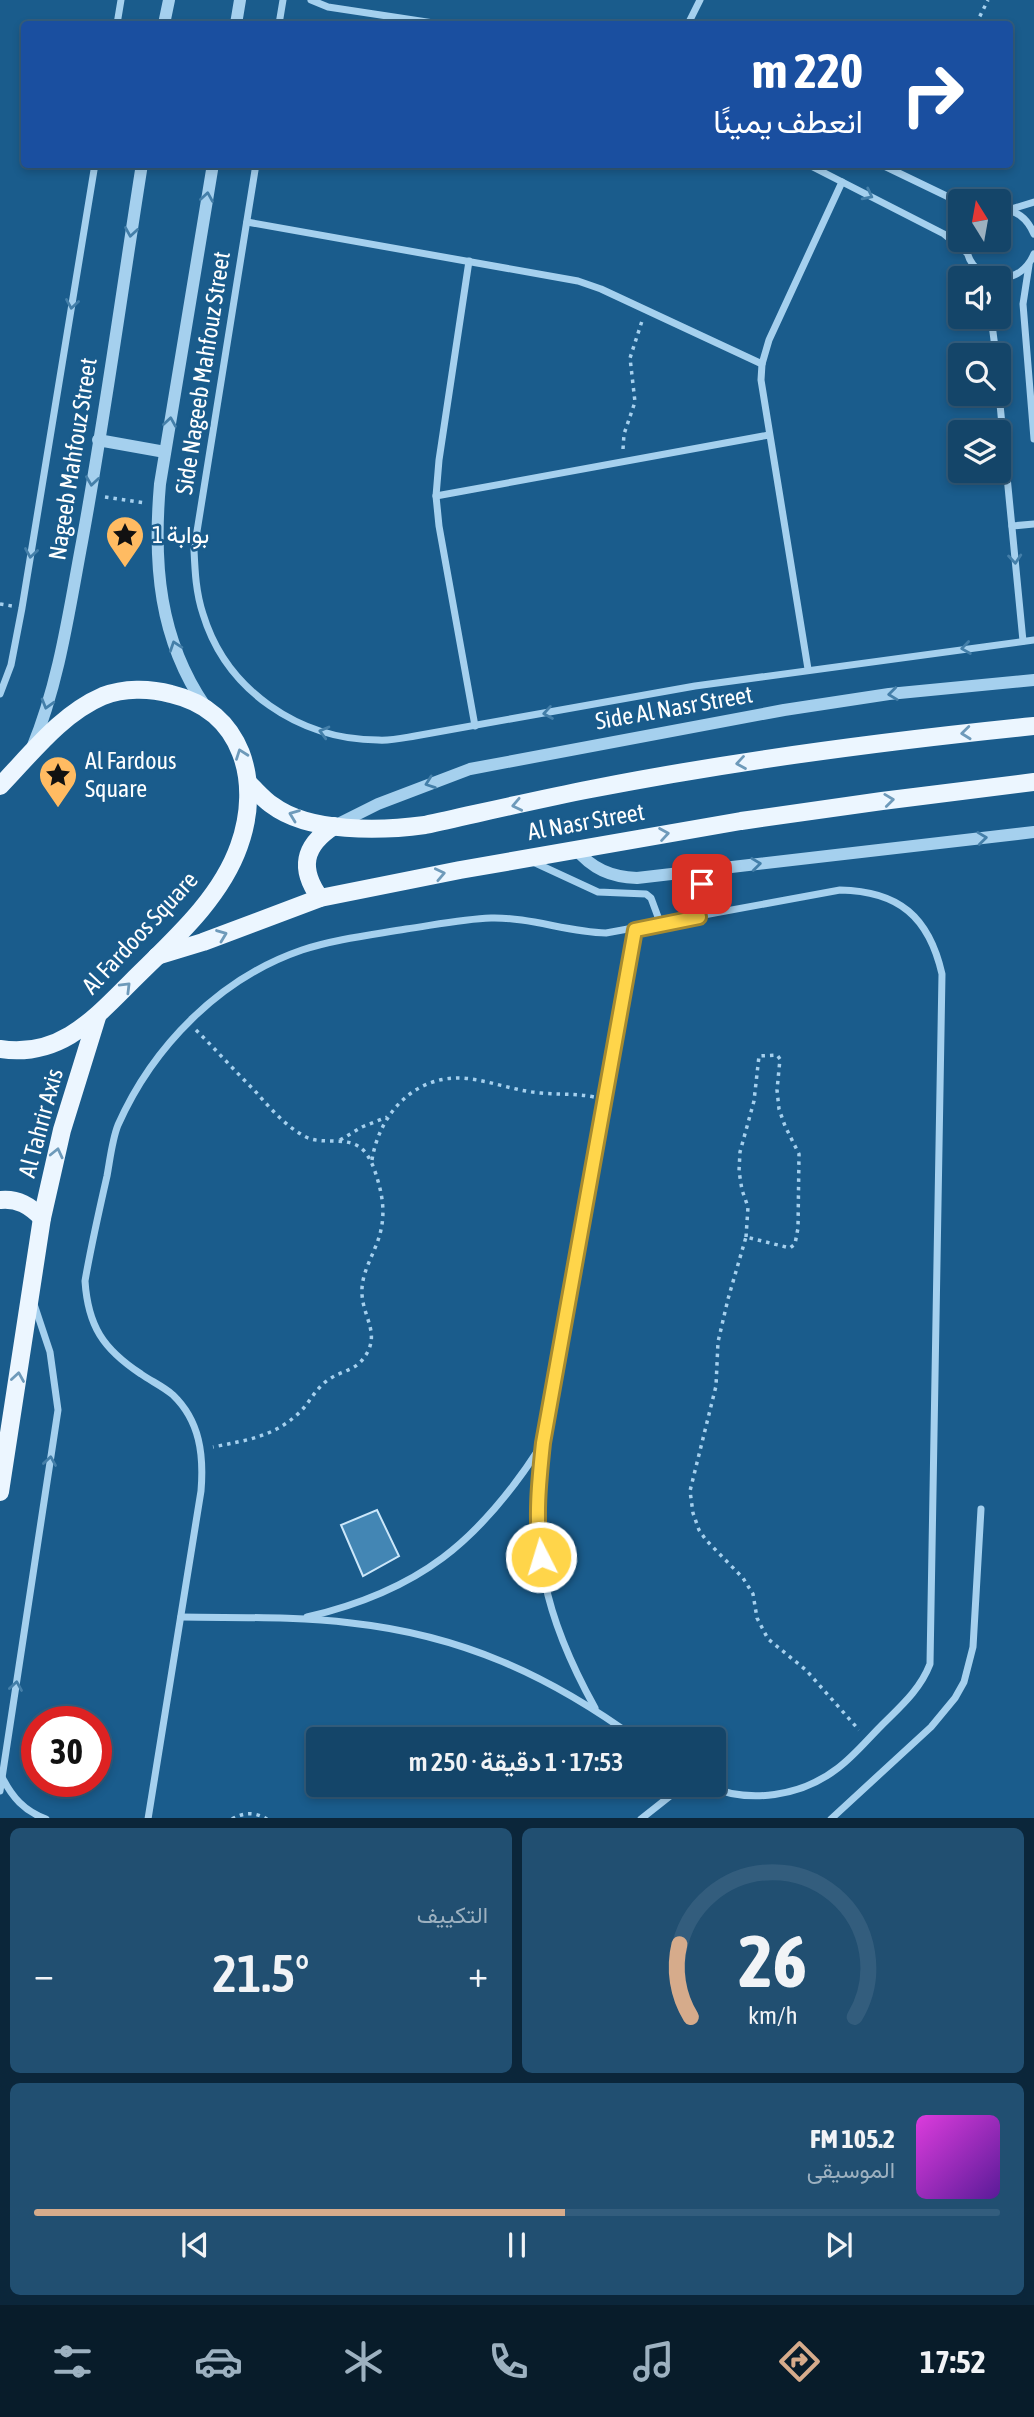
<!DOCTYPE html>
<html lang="ar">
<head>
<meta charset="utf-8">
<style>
  :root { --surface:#144569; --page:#214f71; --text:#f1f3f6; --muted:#9db1c0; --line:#335d7d; --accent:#d6ab8b }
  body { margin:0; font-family:"Asap Condensed",Vazirmatn,sans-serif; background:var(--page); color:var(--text); direction:rtl; height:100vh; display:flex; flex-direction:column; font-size:26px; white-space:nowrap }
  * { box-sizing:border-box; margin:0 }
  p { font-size:23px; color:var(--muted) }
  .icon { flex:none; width:38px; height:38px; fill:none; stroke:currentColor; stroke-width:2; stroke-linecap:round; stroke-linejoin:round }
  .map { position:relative; height:1818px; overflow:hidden; direction:ltr }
  .drawer { display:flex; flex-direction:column; gap:10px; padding:10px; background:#0b263a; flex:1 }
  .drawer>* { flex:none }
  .top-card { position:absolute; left:21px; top:21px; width:992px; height:147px; border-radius:7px; box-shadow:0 4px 10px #0003,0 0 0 2px var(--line); direction:rtl; background:#1a4fa0; color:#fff; overflow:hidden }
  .needle { width:46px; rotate:349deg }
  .fabs { position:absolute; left:948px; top:189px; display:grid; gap:14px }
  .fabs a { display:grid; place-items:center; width:63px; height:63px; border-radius:7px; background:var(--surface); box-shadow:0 4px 10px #0003,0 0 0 2px var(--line); font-size:35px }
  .speed { position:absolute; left:21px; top:1706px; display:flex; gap:14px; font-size:35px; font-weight:700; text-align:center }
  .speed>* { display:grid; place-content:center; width:91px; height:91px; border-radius:50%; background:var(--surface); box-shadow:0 4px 10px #0003,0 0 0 2px var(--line); line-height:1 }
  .speed .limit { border:10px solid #d22; background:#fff; color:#111 }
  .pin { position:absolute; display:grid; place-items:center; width:60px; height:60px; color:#fff; margin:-30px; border-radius:14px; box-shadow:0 4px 10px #0006 }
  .me { position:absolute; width:77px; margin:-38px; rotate:355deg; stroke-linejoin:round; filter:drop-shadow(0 0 5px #0008) }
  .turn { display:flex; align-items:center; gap:24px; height:147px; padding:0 35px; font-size:32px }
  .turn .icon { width:91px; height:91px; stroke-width:2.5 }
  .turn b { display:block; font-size:49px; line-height:60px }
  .big { font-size:52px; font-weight:600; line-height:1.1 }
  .drawer .card { flex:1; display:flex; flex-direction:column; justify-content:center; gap:10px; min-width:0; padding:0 24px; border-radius:10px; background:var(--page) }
  .drawer .dial { align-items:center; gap:0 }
  .dial svg { height:182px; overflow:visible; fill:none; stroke:var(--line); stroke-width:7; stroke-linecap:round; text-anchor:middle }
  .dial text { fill:var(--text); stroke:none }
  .song { display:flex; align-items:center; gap:21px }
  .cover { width:84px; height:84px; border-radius:10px; background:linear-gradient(135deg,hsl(300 70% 55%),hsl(270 70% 35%)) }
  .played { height:7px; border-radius:4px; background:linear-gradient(90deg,var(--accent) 55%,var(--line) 55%) }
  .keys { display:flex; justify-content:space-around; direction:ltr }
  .heat { display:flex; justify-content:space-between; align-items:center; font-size:38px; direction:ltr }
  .drawer .tiles { flex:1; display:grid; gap:10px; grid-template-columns:1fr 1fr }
  .card:last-child { grid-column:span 2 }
  .trip { position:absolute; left:306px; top:1727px; width:420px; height:70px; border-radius:7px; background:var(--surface); box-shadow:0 4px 10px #0003,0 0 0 2px var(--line); font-weight:600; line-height:70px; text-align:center; direction:rtl }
  .tabs { display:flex; height:112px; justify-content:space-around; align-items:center; background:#081c2a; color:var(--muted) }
  .tabs .icon { width:49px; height:49px }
  .tabs .on { color:var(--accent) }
  .tabs b { font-size:32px; color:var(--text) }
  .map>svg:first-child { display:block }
  .building { fill:#4386b4; stroke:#cbe7fa; stroke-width:2 }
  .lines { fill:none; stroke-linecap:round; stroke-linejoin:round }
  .path { stroke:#a5d0ee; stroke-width:3.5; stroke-dasharray:3.5 5; stroke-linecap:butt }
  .minor { stroke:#a5d0ee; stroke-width:7 }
  .tertiary { stroke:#a5d0ee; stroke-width:12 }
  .primary { stroke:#ecf6ff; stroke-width:18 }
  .oneway { stroke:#447fa9 }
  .oneway2 { stroke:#6e9aba }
  .route-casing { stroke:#a68a30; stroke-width:18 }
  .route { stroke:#ffd54a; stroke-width:12 }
  .labels { text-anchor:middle; stroke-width:5; stroke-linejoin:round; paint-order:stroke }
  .street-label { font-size:24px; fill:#fff; stroke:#1a5c8c }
  .poi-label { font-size:24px; fill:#fff; stroke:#1a5c8c; text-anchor:start }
</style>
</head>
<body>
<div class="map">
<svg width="1034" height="1819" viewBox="0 0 1034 1819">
  <rect width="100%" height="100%" fill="#1a5c8c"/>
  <polygon class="building" points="377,1510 399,1556 363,1576 341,1525"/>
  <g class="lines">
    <g class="path">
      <polyline points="976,24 988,0"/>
      <polyline points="623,449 624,434 635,402 630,358 642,321"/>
      <polyline points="105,497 145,503"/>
      <polyline points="0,604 12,606"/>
      <path d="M196 1030C216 1050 235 1071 255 1091 270 1108 285 1126 306 1137 324 1146 350 1134 365 1152 372 1161 375 1171 378 1181 385 1205 385 1225 375 1248 369 1263 361 1277 362 1294 363 1318 382 1335 363 1359 354 1371 340 1371 328 1380 316 1388 310 1402 300 1412 274 1437 247 1440 213 1447"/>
      <polyline points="340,1140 362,1127 387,1117"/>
      <path d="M372 1160C379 1115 413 1076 462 1078 489 1080 514 1091 541 1093 560 1095 574 1093 594 1097"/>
      <polyline points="746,1237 748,1207 742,1190 739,1171 740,1152 754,1101 759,1056 777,1055 780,1059 777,1090 779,1109 785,1126 799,1154 798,1228 795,1244 790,1248 746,1237 728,1299 718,1342 716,1386 690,1491 693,1513 699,1530 706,1540 743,1578 753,1594 757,1618 768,1639 806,1670 859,1730"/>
      <path d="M232 1819C244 1812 255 1812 267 1819"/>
    </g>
    <g class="minor">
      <polyline points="311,0 328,7 440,24"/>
      <polyline points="117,24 121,0"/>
      <polyline points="279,24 283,0"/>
      <polyline points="688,24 700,0"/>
      <path d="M256 164 194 550C195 572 196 593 203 614 226 690 299 740 378 740 390 741 403 738 415 736L695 686 1034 640"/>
      <polyline points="807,164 944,234 966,252"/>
      <polyline points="880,164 961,203"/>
      <path d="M999 209C1017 210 1027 218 1034 234"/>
      <polyline points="1008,210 1034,202"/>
      <polyline points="247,222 578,281 601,289 762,364"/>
      <path d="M966 240C965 259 976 274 995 278"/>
      <polyline points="469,261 439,460 436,496 439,526 475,726"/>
      <polyline points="1029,265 1023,304 1034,439"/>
      <path d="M999 279C1016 277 1027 270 1034 254"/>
      <polyline points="991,317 996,355"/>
      <polyline points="999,394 1023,641"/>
      <polyline points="436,496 769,435"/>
      <polyline points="1012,526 1034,524"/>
      <polyline points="808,669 761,380 762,364 769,340 842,182"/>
      <polyline points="0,694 11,665 22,608 95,164"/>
      <polyline points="531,861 598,892 646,894 651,898 661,925"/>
      <path d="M699 917C692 889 697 885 721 872"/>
      <path d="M181 1617C237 1618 295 1616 351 1623 461 1635 549 1675 638 1740"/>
      <path d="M307 1617C419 1591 479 1542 541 1446"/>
      <path d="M595 1708C543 1614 530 1550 543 1443L635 930"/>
      <path d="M2 1777C12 1797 24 1811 46 1819"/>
      <polyline points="0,1791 58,1410 50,1352 34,1304"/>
      <path d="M148 1819 201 1491C204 1455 200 1421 173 1395 164 1387 151 1381 141 1374 103 1349 88 1326 85 1281 91 1246 99 1211 107 1176 110 1160 112 1140 118 1125 153 1046 220 978 302 950 336 939 371 935 406 929 434 925 463 919 491 918 530 917 567 932 606 933L840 890C899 891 929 917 942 974L930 1664C920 1690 900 1707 881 1726 867 1740 854 1756 838 1768 802 1796 749 1805 706 1785"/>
      <polyline points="641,1819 684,1785"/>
      <polyline points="831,1819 931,1727 955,1698 964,1682 973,1647 981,1509"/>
    </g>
    <g class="tertiary">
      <polyline points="164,24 169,0"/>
      <polyline points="236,24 240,0"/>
      <polyline points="98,440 165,452"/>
      <path d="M205 706C159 639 153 564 160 484L213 164"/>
      <path d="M32 748C59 683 69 611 82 542 105 417 122 290 142 164"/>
      <polyline points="336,825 378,804 470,769 784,710 889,694 1034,680"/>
      <path d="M575 848C592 869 611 877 637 878L1034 832"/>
    </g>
    <g class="primary">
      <path d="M248 783C256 790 263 799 272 805 309 833 381 831 425 825 480 813 535 800 591 789 738 760 886 741 1034 726"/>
      <path d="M0 786C31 754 61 714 103 696 124 688 149 688 171 694 243 711 262 782 239 846 220 900 171 942 131 982 93 1020 59 1058 0 1049"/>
      <path d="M320 898C299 869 303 846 334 826"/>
      <polyline points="157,956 203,942 320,898 460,870 741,821 882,801 1034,782"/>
      <path d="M0 1200C18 1198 30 1206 42 1218"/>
      <polyline points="0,1492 42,1218 62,1130 97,1017"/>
    </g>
  </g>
  <defs><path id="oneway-chevron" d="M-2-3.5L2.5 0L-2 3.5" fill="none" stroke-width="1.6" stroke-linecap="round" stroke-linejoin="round" transform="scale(1.75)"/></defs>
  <g class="oneway">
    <use href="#oneway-chevron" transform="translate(868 195) rotate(27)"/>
    <use href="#oneway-chevron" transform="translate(207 197) rotate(-81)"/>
    <use href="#oneway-chevron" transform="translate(131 232) rotate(99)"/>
    <use href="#oneway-chevron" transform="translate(72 304) rotate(99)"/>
    <use href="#oneway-chevron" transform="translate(170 422) rotate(-81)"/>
    <use href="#oneway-chevron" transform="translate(92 481) rotate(98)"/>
    <use href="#oneway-chevron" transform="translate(31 553) rotate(99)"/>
    <use href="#oneway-chevron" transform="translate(1015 559) rotate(85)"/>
    <use href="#oneway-chevron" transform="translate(175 646) rotate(-109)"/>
    <use href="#oneway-chevron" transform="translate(966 648) rotate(172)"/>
    <use href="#oneway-chevron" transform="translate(893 694) rotate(173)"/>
    <use href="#oneway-chevron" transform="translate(47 704) rotate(106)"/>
    <use href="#oneway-chevron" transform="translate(548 713) rotate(170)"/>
    <use href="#oneway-chevron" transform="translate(324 732) rotate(-165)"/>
    <use href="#oneway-chevron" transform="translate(430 783) rotate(160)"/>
    <use href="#oneway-chevron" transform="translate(982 838) rotate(-7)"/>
    <use href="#oneway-chevron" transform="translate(756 864) rotate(-7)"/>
    <use href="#oneway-chevron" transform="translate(50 1461) rotate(-81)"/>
    <use href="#oneway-chevron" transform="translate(16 1686) rotate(-81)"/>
  </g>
  <g class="oneway2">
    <use href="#oneway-chevron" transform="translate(966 733) rotate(174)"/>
    <use href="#oneway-chevron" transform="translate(241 754) rotate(-110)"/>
    <use href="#oneway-chevron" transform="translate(741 763) rotate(171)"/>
    <use href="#oneway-chevron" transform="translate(889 800) rotate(-7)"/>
    <use href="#oneway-chevron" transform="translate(517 805) rotate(168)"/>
    <use href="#oneway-chevron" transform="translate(294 815) rotate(-159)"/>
    <use href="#oneway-chevron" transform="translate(664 834) rotate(-9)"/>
    <use href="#oneway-chevron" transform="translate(440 874) rotate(-12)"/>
    <use href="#oneway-chevron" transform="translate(222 935) rotate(-21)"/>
    <use href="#oneway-chevron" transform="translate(126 987) rotate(-45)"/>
    <use href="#oneway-chevron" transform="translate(57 1153) rotate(-77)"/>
    <use href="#oneway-chevron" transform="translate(18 1377) rotate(-81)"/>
  </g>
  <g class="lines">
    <defs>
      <path id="route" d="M541 1557C535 1519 539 1481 543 1443L635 930 699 917C696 904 693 895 702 884"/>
    </defs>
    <use href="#route" class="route-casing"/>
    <use href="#route" class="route"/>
  </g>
  <defs>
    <symbol id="sight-pin" viewBox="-11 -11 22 30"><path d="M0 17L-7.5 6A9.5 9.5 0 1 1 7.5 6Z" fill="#ffbb62" stroke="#1a5c8c"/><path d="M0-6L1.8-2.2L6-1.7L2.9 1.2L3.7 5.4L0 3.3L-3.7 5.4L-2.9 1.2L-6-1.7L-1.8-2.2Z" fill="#111"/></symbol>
  </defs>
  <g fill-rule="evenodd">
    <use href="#sight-pin" x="103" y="513" width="44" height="60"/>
    <use href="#sight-pin" x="36" y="753" width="44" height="60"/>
  </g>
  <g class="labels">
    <g class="street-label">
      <text transform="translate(203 373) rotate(-81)" y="8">Side Nageeb Mahfouz Street</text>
      <text transform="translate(73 459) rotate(-81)" y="8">Nageeb Mahfouz Street</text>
      <text transform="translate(674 708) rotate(-10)" y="8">Side Al Nasr Street</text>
      <text transform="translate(586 822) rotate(-10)" y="8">Al Nasr Street</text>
      <text transform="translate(140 933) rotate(-47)" y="8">Al Fardoos Square</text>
      <text transform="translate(41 1123) rotate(-75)" y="8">Al Tahrir Axis</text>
    </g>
    <g class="poi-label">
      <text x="152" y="543">بوابة 1</text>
      <text x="85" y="769">Al Fardous<tspan x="85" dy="28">Square</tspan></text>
    </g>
  </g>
</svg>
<div class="fabs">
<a><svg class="needle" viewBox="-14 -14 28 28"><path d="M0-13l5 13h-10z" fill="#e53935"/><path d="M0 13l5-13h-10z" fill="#9db1c0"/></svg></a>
<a><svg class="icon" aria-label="sound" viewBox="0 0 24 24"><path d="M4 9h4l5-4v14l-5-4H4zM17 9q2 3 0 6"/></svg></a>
<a><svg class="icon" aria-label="search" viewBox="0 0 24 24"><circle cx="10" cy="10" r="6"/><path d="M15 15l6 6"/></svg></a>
<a><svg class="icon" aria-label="layers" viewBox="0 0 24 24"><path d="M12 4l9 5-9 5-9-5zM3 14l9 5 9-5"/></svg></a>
</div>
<div class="speed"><div class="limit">30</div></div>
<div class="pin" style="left:702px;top:884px;background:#d93025"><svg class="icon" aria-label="arrive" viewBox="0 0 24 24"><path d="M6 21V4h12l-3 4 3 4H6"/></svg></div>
<svg class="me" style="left:541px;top:1557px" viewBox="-20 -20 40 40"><circle r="17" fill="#ffd54a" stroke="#fff" stroke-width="3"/><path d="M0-11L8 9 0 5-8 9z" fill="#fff"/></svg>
<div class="trip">17:53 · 1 دقيقة · 250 m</div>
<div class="top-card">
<div class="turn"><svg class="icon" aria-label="right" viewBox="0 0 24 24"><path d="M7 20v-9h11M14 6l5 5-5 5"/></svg><div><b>220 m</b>انعطف يمينًا</div></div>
</div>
</div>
<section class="drawer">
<div class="tiles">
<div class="card dial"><svg viewBox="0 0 100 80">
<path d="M14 69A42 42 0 1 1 86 69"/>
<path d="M14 69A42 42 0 0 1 9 37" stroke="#d6ab8b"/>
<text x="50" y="56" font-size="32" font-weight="700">26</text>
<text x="50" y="72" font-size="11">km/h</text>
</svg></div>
<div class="card"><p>التكييف</p>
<div class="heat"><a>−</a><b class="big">21.5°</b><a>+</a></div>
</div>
<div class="card">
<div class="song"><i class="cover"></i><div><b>105.2 FM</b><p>الموسيقى</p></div></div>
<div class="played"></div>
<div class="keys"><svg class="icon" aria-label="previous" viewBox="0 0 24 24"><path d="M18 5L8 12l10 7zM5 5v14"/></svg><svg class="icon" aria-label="pause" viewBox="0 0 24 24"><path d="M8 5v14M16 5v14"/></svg><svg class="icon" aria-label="next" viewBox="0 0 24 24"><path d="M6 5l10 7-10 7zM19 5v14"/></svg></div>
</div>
</div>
</section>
<nav class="tabs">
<b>17:52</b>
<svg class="icon on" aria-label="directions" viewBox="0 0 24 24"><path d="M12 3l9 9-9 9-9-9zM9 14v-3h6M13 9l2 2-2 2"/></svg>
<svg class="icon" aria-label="music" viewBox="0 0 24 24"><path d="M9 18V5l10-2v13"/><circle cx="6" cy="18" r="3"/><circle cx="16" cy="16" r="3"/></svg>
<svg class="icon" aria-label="phone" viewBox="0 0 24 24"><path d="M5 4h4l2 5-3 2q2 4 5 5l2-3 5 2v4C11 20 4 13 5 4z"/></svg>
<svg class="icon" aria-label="climate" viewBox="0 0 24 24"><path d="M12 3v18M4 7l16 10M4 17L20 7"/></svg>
<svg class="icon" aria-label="car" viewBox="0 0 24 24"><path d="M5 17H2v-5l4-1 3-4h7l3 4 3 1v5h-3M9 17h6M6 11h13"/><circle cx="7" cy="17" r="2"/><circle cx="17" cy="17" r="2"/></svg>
<svg class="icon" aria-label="filters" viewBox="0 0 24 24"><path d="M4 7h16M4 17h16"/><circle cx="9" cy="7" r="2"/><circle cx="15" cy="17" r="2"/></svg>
</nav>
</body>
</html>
